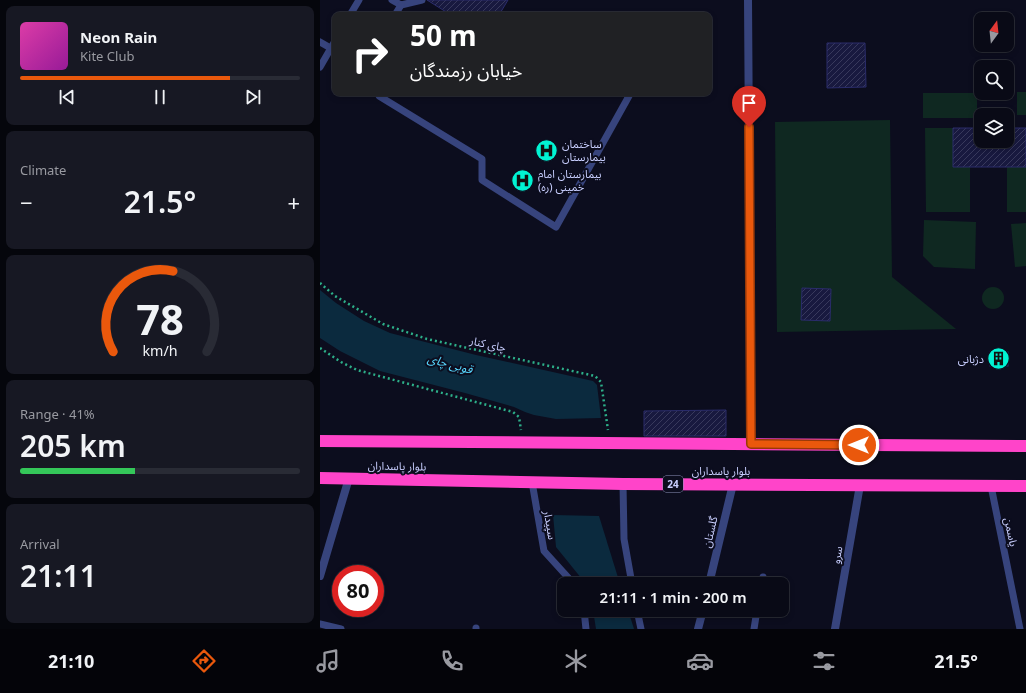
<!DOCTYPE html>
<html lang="en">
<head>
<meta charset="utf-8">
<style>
  :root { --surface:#090a16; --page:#171823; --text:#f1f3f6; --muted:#999aa1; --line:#292b35; --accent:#ea580c }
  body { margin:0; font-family:"Noto Sans","Noto Sans Arabic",sans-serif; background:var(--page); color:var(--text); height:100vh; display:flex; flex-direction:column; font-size:15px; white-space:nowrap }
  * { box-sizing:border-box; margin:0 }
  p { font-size:13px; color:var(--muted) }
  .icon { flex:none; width:22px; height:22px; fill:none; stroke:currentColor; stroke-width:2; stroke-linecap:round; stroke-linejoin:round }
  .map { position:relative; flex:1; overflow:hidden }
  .sheet { display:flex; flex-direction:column; gap:6px; padding:6px; background:#05060c; width:320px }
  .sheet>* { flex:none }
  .banner { position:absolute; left:12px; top:12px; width:380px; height:84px; border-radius:8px; box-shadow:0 2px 6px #0003,0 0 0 1px var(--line); background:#202124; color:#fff; overflow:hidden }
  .needle { width:26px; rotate:15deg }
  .buttons { position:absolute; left:654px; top:12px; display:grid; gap:8px }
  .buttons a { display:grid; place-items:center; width:40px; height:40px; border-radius:8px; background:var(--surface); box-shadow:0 2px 6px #0003,0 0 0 1px var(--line); font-size:20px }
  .speed { position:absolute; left:12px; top:565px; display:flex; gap:8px; font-size:20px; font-weight:700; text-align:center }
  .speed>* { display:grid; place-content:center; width:52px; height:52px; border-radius:50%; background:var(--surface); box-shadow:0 2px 6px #0003,0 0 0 1px var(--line); line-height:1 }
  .speed .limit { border:6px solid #d22; background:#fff; color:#111 }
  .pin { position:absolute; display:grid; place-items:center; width:34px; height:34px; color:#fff; margin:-41px -17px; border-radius:50% 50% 50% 0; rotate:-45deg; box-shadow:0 0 4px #0007 }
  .pin .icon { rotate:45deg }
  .me { position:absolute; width:44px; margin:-22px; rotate:270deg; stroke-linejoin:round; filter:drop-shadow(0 0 3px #0008) }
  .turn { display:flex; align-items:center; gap:14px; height:84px; padding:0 12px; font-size:18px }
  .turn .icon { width:52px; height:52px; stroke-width:2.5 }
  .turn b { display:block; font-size:28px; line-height:34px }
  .big { font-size:30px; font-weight:600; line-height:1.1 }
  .sheet .card { flex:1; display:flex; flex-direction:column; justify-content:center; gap:6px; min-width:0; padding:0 14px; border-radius:8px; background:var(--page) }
  .sheet .dial { align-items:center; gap:0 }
  .dial svg { height:104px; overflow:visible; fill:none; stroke:var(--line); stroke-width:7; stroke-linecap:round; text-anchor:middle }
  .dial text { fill:var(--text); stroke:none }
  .song { display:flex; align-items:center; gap:12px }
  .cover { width:48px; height:48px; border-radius:6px; background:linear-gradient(135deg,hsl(320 70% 55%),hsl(300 70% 35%)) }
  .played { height:4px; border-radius:2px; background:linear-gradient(90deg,var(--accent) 75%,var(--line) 75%) }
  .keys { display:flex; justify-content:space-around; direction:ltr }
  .heat { display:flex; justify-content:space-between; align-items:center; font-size:22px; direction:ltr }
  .charge { height:6px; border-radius:3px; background:linear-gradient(90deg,#34c759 41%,var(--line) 0) }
  .trip { position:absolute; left:237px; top:577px; width:232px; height:40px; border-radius:8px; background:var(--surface); box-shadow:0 2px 6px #0003,0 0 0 1px var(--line); font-weight:600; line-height:40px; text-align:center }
  .tab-bar { display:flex; height:64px; justify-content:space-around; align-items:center; background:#040409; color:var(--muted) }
  .tab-bar .icon { width:28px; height:28px }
  .tab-bar .selected { color:var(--accent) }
  .tab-bar b { font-size:18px; color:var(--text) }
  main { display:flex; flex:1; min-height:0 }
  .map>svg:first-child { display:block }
  .green { fill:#0f2821 }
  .water { fill:#0b2a3e }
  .building { fill:url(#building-hatch); stroke:#2a2c6b }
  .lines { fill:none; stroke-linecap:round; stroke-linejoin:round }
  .path { stroke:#2daf89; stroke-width:2.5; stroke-dasharray:2 3; stroke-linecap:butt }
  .lane { stroke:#37447d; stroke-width:7 }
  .street { stroke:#37447d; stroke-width:8 }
  .highway { stroke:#ff44c9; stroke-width:12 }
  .route-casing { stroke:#983908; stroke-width:10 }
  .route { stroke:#ea580c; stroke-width:7 }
  .labels { text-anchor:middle; stroke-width:4; stroke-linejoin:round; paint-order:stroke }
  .shield { fill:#0c0d1e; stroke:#9095bc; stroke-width:1 }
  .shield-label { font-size:10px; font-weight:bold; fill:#c9cfff }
  .poi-label { font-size:11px; fill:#c9cfff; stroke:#0c0d1e; text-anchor:start }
  .street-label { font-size:11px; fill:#c9cfff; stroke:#0c0d1e }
  .water-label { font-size:12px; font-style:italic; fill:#57d8ff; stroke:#0c0d1e }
</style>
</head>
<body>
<main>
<section class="sheet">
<div class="card">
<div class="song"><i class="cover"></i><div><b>Neon Rain</b><p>Kite Club</p></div></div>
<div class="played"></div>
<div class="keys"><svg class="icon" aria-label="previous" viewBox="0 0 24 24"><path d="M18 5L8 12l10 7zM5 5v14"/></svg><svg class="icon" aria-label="pause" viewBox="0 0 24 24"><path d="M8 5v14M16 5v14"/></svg><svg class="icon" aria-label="next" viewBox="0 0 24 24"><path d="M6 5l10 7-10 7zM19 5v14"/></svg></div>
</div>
<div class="card"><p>Climate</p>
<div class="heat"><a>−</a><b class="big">21.5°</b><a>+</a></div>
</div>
<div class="card dial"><svg viewBox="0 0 100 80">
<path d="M14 69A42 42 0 1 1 86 69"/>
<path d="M14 69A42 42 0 0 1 60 7" stroke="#ea580c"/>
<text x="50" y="56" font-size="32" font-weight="700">78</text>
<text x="50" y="72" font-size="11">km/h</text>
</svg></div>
<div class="card"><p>Range · 41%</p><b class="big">205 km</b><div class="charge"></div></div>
<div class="card"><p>Arrival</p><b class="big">21:11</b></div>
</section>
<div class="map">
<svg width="706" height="629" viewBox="0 0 706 629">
  <defs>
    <pattern id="building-hatch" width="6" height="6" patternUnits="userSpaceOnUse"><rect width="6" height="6" fill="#18193f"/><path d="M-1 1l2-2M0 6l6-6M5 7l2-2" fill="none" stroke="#38395c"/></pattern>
  </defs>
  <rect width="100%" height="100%" fill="#0c0d1e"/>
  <g class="green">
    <rect x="697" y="92" width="9" height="23"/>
    <rect x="603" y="93" width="54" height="25"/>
    <polygon points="570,120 572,277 636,329 457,332 455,122"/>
    <polygon points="605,128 633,128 633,167 650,167 650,212 606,212"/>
    <rect x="687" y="167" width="19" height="45"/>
    <polygon points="604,220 656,222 655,269 614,267 603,256"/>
    <polygon points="706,223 706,266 695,267 691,224"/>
    <circle cx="673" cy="298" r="11"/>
  </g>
  <g class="water">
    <polygon points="0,290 16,303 44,321 70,333 156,355 273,381 277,385 281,418 236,419 214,415 205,412 194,407 145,393 60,371 20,351 0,338"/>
    <polygon points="233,515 279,516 300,584 266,584 236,547"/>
    <polygon points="273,610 308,610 314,629 276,629"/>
  </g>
  <g class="building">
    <polygon points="107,0 188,0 179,15 131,15"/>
    <polygon points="507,43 545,43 546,87 507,88"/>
    <polygon points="633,128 661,128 661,141 687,141 687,128 706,128 706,167 633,167"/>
    <polygon points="482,288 511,289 510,321 481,320"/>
    <rect x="670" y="352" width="18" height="14"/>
    <polygon points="406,410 406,436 324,436 324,411"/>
  </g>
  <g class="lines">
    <g class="path">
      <polyline points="0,283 15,296 63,324 107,339 275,376 281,382 288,430"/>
      <polyline points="0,348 21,362 37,370 193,412 199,417 201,430"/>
    </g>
    <g class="lane">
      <polyline points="72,0 81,5"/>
      <polyline points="81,5 102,0"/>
      <polyline points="30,15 39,0"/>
      <polyline points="75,15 81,5"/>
      <polyline points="0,42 14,50"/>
      <polyline points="0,67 15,41"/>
      <polyline points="58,93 59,96 162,159 162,180 236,227 309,96 304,93"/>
      <polyline points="212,482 224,551 254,584"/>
      <polyline points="303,484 304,539 312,584"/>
      <polyline points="671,486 700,629"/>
      <polyline points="442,584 443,577"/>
      <polyline points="264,610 266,629"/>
      <polyline points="317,610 321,629"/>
      <polyline points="0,624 21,629"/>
      <polyline points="156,629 156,628"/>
      <polyline points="434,629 437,610"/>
    </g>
    <g class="street">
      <polyline points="428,0 431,444"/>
      <polyline points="0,576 29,478"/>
      <polyline points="389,584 413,484"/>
      <polyline points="378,629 383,610"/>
      <polyline points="515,629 540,485"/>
    </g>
    <g class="highway">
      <polyline points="0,441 706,446"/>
      <polyline points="0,478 303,484 706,486"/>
    </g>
  </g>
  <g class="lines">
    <defs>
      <polyline id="route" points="429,127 431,444 539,445"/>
    </defs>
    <use href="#route" class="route-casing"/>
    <use href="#route" class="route"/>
  </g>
  <defs>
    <symbol id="hospital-disc" viewBox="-11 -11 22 22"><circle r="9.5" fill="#01f3d3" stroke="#0c0d1e"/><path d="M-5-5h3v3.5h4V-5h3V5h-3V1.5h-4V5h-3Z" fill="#111"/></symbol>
    <symbol id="building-disc" viewBox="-11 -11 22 22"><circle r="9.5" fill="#01f3d3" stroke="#0c0d1e"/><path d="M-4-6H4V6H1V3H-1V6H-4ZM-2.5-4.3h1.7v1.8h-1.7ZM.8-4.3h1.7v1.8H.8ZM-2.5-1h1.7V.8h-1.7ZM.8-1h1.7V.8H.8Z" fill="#111"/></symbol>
  </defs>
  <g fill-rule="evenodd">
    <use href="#hospital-disc" x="214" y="138" width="25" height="25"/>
    <use href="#hospital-disc" x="190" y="168" width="25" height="25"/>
    <use href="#building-disc" x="666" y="346" width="25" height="25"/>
  </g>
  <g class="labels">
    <rect class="shield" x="343" y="476" width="20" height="16" rx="3"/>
    <g class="shield-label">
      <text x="353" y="488">24</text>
    </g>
    <g class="poi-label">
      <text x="242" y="148">ساختمان<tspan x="242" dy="13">بیمارستان</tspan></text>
      <text x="218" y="178">بیمارستان امام<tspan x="218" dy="13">خمینی (ره)</tspan></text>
      <text x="664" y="363" text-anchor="end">دژبانی</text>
    </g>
    <g class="street-label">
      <text transform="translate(168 344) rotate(12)" y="4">چای کنار</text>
      <text transform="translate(77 466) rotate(1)" y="4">بلوار پاسداران</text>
      <text x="401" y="475">بلوار پاسداران</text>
      <text transform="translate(230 525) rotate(80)" y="4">سپیدار</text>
      <text transform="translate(390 532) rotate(-77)" y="4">گلستان</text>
      <text transform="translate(691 532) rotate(78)" y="4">یاسمن</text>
      <text transform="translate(517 555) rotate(-80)" y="4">سرو</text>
    </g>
    <g class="water-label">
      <text transform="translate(130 364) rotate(15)" y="4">قوبی چای</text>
    </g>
  </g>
</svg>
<div class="buttons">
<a><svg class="needle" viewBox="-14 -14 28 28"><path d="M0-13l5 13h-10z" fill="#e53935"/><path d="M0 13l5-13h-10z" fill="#999aa1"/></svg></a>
<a><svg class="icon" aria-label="search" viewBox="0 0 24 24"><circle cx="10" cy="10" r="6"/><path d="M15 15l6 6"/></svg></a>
<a><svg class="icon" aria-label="layers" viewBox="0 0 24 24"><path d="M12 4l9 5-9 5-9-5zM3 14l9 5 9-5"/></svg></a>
</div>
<div class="speed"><div class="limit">80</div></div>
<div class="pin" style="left:429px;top:127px;background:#d93025"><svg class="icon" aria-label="arrive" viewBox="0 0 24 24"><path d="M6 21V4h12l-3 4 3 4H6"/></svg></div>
<svg class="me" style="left:539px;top:445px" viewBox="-20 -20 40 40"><circle r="17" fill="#ea580c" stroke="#fff" stroke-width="3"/><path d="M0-11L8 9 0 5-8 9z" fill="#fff"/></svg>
<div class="trip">21:11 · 1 min · 200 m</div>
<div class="banner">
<div class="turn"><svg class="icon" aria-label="right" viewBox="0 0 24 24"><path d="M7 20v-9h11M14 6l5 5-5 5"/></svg><div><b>50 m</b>خیابان رزمندگان</div></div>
</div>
</div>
</main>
<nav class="tab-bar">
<b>21:10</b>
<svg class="icon selected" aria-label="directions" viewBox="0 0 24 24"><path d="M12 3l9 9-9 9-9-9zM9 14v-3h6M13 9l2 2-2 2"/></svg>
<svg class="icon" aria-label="music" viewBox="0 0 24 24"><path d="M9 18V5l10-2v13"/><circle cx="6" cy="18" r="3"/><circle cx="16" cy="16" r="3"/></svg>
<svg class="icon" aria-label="phone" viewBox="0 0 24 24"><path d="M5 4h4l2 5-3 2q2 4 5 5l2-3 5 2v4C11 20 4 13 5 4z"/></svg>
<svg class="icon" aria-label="climate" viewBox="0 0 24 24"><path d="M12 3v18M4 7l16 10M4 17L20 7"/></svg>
<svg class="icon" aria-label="car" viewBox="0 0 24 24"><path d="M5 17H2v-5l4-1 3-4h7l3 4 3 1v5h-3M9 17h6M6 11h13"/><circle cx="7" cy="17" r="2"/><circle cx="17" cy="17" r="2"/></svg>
<svg class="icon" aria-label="filters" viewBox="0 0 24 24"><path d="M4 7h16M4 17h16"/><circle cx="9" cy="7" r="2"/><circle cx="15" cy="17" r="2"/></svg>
<b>21.5°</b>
</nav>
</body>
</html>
